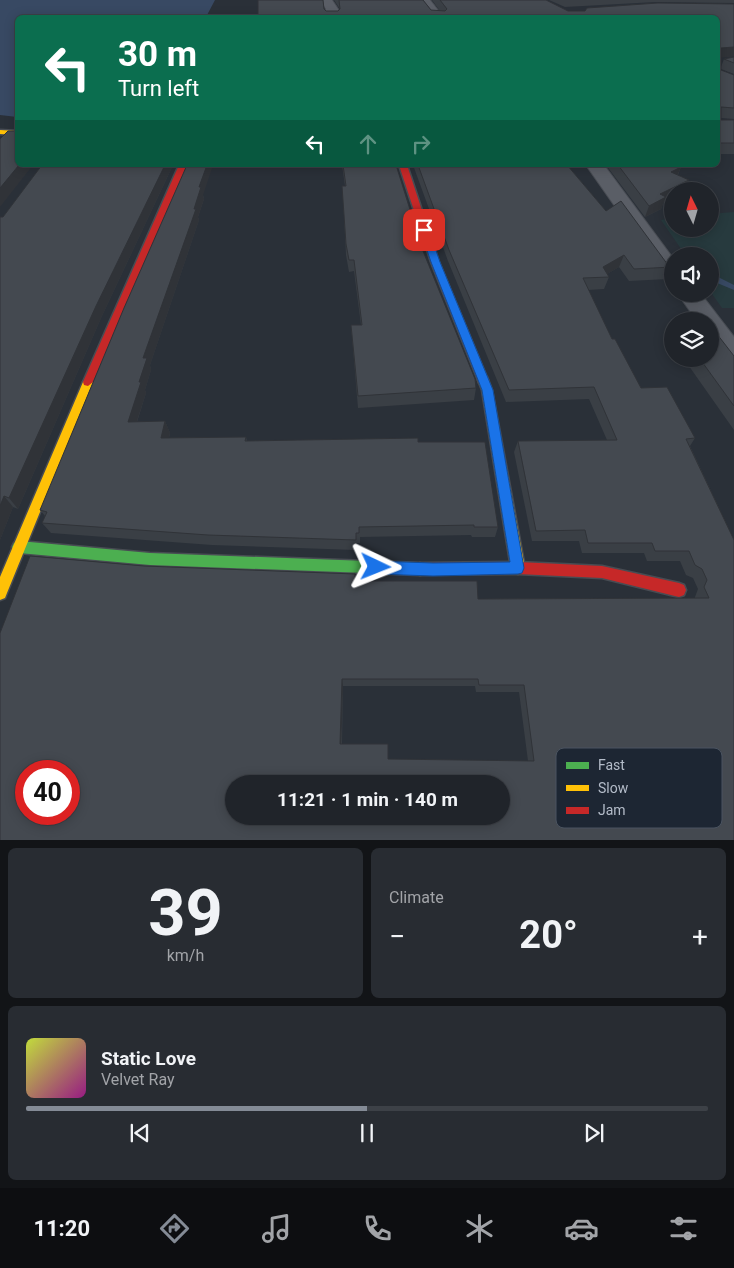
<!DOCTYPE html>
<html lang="en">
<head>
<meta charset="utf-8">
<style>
  :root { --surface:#20242a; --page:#282c32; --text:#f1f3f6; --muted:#a2a4a8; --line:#3d4147; --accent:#848b96 }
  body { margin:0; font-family:Roboto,sans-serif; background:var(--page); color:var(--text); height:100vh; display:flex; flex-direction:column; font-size:19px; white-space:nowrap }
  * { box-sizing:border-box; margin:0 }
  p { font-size:16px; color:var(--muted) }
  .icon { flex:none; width:28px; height:28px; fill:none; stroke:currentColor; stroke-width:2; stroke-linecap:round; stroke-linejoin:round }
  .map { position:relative; height:840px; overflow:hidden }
  .side { display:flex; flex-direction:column; gap:8px; padding:8px; background:#121417; flex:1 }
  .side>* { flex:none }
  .top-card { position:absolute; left:15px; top:15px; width:705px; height:152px; border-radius:8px; box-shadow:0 2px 12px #0003,0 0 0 1px var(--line); background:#0b6e4f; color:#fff; overflow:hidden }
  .needle { width:32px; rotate:355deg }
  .fabs { position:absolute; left:664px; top:182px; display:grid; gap:10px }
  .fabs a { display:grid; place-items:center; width:55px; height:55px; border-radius:50%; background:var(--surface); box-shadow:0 2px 12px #0003,0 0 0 1px var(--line); font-size:25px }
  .speed { position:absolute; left:15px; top:760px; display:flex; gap:10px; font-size:25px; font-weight:700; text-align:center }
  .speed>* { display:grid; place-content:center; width:65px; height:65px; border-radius:50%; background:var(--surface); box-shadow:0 2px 12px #0003,0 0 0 1px var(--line); line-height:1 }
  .speed .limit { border:8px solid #d22; background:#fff; color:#111 }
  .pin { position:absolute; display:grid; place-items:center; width:42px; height:42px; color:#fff; margin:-21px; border-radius:10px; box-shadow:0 2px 8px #0006 }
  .me { position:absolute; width:55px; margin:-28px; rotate:92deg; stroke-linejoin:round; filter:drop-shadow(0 0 4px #0008) }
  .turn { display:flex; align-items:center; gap:18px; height:105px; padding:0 20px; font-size:22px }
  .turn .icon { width:65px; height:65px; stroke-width:2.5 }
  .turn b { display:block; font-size:35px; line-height:42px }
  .lanes { display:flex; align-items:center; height:48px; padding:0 20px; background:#0003; justify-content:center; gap:25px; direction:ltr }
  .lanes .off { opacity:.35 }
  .big { font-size:38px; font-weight:700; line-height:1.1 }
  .side .card { flex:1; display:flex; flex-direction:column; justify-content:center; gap:8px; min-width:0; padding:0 18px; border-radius:8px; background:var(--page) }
  .side .dial { align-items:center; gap:0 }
  .dial b { font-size:65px; line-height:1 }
  .song { display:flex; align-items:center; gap:15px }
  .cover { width:60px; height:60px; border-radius:8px; background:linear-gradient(135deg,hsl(70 70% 55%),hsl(310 70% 35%)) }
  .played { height:5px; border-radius:2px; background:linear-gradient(90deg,var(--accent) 50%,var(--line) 50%) }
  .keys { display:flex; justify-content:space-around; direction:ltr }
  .heat { display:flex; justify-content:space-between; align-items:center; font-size:28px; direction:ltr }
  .side .tiles { flex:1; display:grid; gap:8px; grid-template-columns:1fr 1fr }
  .card:last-child { grid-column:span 2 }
  .trip { position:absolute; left:225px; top:775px; width:285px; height:50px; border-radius:25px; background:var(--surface); box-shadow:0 2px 12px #0003,0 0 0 1px var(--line); font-weight:700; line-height:50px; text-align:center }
  .tabs { display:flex; height:80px; justify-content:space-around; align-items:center; background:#0d0e11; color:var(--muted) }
  .tabs .icon { width:35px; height:35px }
  .tabs .on { color:var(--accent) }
  .tabs b { font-size:22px; color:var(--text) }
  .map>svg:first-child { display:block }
  .green { fill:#273a3e }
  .water { fill:#384963 }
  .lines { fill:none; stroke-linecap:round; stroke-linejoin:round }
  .stream { fill:#384963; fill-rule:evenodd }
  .street-casing { stroke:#484c53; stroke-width:2 }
  .fast-casing { stroke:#484c53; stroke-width:3 }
  .slow-casing { stroke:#484c53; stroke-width:3 }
  .jam-casing { stroke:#484c53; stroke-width:3 }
  .street { fill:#5a5e66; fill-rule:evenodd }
  .fast { fill:#4caf50; fill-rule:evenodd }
  .slow { fill:#ffc107; fill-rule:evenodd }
  .jam { fill:#c62828; fill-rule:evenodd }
  .wall { fill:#3a3f45; fill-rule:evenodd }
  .shaded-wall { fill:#303338 }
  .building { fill:#444950; stroke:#303338; fill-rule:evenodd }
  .route { fill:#1a73e8; stroke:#114b97 }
  .key { fill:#1d2633; stroke:#4a5360; stroke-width:1 }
  .key-label { font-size:14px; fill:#b4bcc9 }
</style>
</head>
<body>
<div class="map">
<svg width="734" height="841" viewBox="0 0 734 841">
  <rect width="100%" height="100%" fill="#2a3038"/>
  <polygon class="green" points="734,212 734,308 722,308 710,291 710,256 686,256 661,220 672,218 672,229 710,229 710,214"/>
  <polygon class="water" points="0,0 215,0 206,17 18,18 17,117 0,115"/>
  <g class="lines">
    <polygon class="stream" points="710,276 720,278 734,285 734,290 710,280"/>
    <defs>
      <g id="street">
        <polygon points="320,0 332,0 338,9 338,18 326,18 326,9"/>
        <polygon points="418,0 430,0 444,18 432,18"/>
        <polygon points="586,165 604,165 672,257 672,277 664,276"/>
        <polygon points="678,294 701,294 734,337 734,364 725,361 710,339 710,321 697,321"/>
      </g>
      <polygon id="fast" points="19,541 150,553 420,563 425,565 427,569 425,573 420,575 150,565 19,553 14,551 12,547 14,543"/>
      <g id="slow">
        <polygon points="0,130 18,131 18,135 0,134"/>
        <polygon points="483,376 487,377 492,390 525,568 523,572 518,574 513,572 511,568 482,390 478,380"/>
        <polygon points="88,378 93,382 7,593 5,598 0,600 0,577 83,382"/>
      </g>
      <g id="jam">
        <polygon points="179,165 187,165 93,382 88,386 84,385 83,382"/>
        <polygon points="399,165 407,165 439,262 488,380 487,383 479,383 478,380 431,262"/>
        <polygon points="518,562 602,566 679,583 684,585 686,590 684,595 679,597 602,578 518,574 420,575 415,573 413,569 415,565 420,563"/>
      </g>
    </defs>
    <use href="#street" class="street-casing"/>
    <use href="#fast" class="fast-casing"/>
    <use href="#slow" class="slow-casing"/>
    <use href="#jam" class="jam-casing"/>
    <use href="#street" class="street"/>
    <use href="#fast" class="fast"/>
    <use href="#slow" class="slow"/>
    <use href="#jam" class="jam"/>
  </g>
  <g class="wall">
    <polygon points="258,0 323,0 324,10 326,11 338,11 340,9 334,0 423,0 431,10 440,11 432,0 546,0 568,11 585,11 587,8 658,3 734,4 734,56 721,57 721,67 724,59 734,57 734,74 721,69 721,70 734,75 734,119 721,118 721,120 734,120 734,154 718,154 718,18 258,18"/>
    <polygon points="549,0 734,0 734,3 655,2 565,7"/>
    <polygon points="42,165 173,165 101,318 18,509 13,507 0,540 3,217"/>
    <polygon points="342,165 396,165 423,251 476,388 474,400 358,408 352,337 351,325 361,325 354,271 349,272 346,255 343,197 345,186"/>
    <path d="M413 165H567L606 211 668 265 672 267 668 279 629 281 619 267 607 274 609 277 604 289 588 290 612 339 641 388 695 438 690 446 734 540V841H0L144 566 356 581 478 599 695 598V597L698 589 693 578 686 575 680 561H647L644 553H582L579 541H532L514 452 518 441 607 440 589 399 506 402 448 261ZM343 686H475L476 692H519L528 761 388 759 342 744Z"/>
    <polygon points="606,165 676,165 681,167 678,175 689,180 684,191 664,201 661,209 645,217"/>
    <polygon points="203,195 204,199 198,217 199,220 150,365 151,370 145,390 146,393 137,422 165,421 170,433 169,438 246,437 247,441 418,442 498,527 495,537 472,537 471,535 360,537 360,543 356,543 356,550 212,545 51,533 42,523 45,516 40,510"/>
    <polygon points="672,323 672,342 667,334"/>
    <polygon points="734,356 734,430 684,359 710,359"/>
  </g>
  <g class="shaded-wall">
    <polygon points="734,47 734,56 718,58 721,48"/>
    <polygon points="19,165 33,165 0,207 0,188"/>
    <polygon points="165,165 173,165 101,318 18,509 9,498 96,306"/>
    <polygon points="207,165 213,165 203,195 204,199 198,217 199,220 150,365 151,370 145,390 146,393 133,433 128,422 139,382 143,358 194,209 199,187"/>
    <polygon points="681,167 676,178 671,172"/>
    <polygon points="689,180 684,191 672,191 672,197 664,201 661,209 645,217 649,206 660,194"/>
    <polygon points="624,255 619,267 602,277 603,267"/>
    <polygon points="165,421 170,433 166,449 161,438"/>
    <polygon points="4,496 13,507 0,540 0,506"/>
    <polygon points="342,679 343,686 341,749 340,744"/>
  </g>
  <g class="building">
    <polygon points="258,0 323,0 324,9 326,11 338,11 340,9 339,0 423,0 431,10 445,11 447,9 440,0 546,0 568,11 585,11 587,8 658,3 734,4 734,47 721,48 721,70 734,75 734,108 721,107 721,120 734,120 734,143 718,143 718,18 258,18"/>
    <polygon points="734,57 734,63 724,59"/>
    <polygon points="8,131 18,131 18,165 19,165 0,188 0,139"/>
    <polygon points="42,165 165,165 96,306 9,498 4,496 0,506 0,217 3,217"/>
    <polygon points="187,165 207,165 199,187 201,187 194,209 196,209 143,358 147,358 139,382 141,382 128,422 165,421 161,438 246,437 245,441 418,438 418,442 485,442 498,527 474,527 474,525 359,527 359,533 356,533 356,540 208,535 42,523 47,512 40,510 124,308"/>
    <polygon points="343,165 396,165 423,251 475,379 476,388 358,396 351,325 362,325 354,260 349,260 346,244 342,186 346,186"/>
    <path d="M418 165H567L606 211 621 201 668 265 672 267 634 269 624 255 603 267 609 277 583 278 612 339H615L641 388 667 387 695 438 686 439 734 540V841H0V633L30 556 144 566 355 574V581H477L478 599 709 598 704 587 707 580 702 569 695 565 689 551H655L652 543H588L585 530 536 531 518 441 617 440 594 387 509 390 449 250ZM342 679H478L479 685H524L534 761 388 759V744H340ZM26 771H69V814H26ZM234 784H501V816H234Z"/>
    <polygon points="618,165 676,165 681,167 671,172 689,180 660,194 666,197 649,206"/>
    <polygon points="705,318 707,321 681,321"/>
    <polygon points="710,325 734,356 734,406 700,359 710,359"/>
  </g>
  <polygon class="route" points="424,227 429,230 440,262 493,390 524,568 522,573 518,574 433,576 376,574 371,572 369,567 371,563 376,561 433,563 510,562 482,390 431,262 420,230"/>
  <rect x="556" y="748" width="166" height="80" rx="8" class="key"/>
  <rect x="566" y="762" width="23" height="7" fill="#4caf50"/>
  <rect x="566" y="785" width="23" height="6" fill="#ffc107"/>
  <rect x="566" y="807" width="23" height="7" fill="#c62828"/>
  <g class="key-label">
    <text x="598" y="770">Fast</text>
    <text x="598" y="793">Slow</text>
    <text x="598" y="815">Jam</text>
  </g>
</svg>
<div class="fabs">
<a><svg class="needle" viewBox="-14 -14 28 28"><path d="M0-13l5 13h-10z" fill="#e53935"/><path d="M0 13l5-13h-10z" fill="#a2a4a8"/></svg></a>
<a><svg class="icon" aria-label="sound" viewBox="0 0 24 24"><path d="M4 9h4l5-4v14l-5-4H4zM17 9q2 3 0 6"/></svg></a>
<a><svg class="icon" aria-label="layers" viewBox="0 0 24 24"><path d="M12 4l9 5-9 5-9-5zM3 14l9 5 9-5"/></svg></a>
</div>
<div class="speed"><div class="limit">40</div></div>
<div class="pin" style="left:424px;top:230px;background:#d93025"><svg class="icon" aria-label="arrive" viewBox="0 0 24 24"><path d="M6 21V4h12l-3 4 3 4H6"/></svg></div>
<svg class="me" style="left:376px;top:567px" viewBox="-20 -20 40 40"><path d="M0-17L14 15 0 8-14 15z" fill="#1a73e8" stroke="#fff" stroke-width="4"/></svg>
<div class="trip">11:21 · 1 min · 140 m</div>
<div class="top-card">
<div class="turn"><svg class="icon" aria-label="left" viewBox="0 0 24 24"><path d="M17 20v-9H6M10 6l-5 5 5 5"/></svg><div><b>30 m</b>Turn left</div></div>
<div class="lanes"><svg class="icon" aria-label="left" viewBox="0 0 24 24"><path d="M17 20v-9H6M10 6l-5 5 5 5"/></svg><svg class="icon off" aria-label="ahead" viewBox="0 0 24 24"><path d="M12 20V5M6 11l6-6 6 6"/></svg><svg class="icon off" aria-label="right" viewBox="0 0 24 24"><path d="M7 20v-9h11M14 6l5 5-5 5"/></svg></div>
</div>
</div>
<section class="side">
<div class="tiles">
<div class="card dial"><b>39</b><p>km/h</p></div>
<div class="card"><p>Climate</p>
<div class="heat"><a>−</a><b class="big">20°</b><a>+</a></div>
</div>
<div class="card">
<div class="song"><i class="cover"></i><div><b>Static Love</b><p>Velvet Ray</p></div></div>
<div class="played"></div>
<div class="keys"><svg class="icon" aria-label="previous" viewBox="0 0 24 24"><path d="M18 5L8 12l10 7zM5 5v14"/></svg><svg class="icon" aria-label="pause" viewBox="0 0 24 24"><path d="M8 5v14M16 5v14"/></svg><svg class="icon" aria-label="next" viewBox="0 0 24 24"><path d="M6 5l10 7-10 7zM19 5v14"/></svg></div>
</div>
</div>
</section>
<nav class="tabs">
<b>11:20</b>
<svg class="icon on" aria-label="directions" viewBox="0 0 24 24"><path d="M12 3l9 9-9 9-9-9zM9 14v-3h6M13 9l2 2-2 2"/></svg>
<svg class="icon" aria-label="music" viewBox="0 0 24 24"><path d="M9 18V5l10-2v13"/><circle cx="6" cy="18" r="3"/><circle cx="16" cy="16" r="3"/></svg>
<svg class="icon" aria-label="phone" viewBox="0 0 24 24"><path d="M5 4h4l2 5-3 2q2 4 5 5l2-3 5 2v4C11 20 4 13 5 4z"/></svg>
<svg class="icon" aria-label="climate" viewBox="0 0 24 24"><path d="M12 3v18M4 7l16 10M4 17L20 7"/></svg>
<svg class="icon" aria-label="car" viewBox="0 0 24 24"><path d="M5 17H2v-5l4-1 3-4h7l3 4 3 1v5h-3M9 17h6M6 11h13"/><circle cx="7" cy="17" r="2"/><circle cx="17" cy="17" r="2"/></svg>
<svg class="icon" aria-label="filters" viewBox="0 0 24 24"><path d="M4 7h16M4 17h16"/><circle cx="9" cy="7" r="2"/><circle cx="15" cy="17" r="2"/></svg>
</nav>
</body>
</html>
